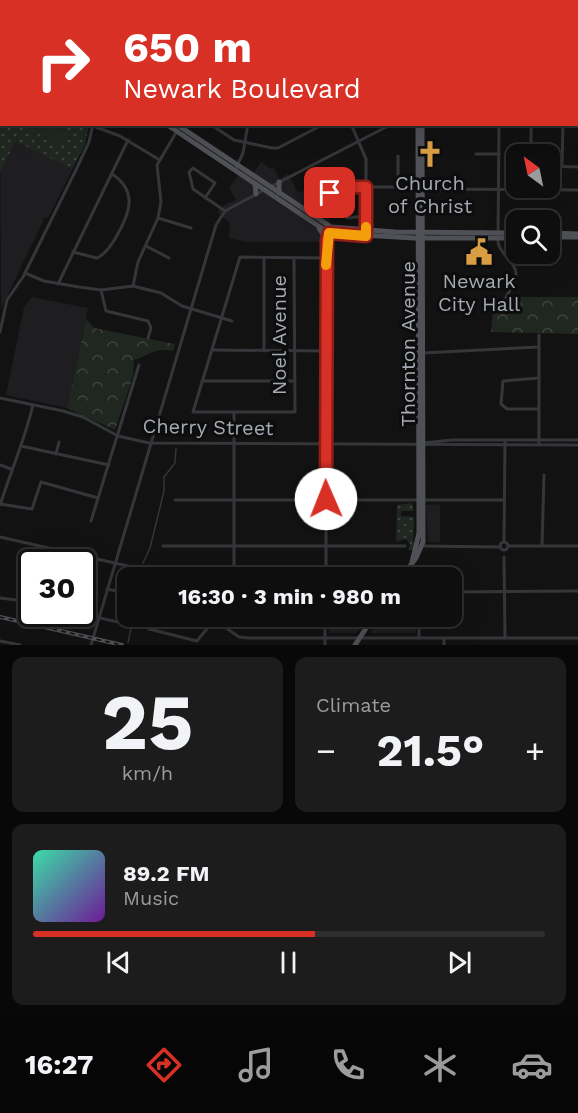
<!DOCTYPE html>
<html lang="en">
<head>
<meta charset="utf-8">
<style>
  :root { --surface:#0e0e0e; --page:#1c1c1c; --text:#f1f3f6; --muted:#9b9c9e; --line:#2e2e2e; --accent:#d93025 }
  body { margin:0; font-family:"Work Sans",sans-serif; background:var(--page); color:var(--text); height:100vh; display:flex; flex-direction:column; font-size:22px; white-space:nowrap }
  * { box-sizing:border-box; margin:0 }
  p { font-size:20px; color:var(--muted) }
  .icon { flex:none; width:33px; height:33px; fill:none; stroke:currentColor; stroke-width:2; stroke-linecap:round; stroke-linejoin:round }
  .map { position:relative; height:645px; overflow:hidden }
  .panel { display:flex; flex-direction:column; gap:12px; padding:12px; background:#080808; flex:1 }
  .panel>* { flex:none }
  .top-card { position:absolute; left:0px; top:0px; width:579px; height:126px; box-shadow:0 6px 24px #0002,0 0 0 2px var(--line); background:#d93025; color:#fff; overflow:hidden }
  .needle { width:39px; rotate:327deg }
  .tools { position:absolute; left:506px; top:144px; display:grid; gap:12px }
  .tools a { display:grid; place-items:center; width:54px; height:54px; border-radius:12px; background:var(--surface); box-shadow:0 6px 24px #0002,0 0 0 2px var(--line); font-size:30px }
  .speed { position:absolute; left:18px; top:549px; display:flex; gap:12px; font-size:30px; font-weight:700; text-align:center }
  .speed>* { display:grid; place-content:center; width:78px; height:78px; border-radius:50%; background:var(--surface); box-shadow:0 6px 24px #0002,0 0 0 2px var(--line); line-height:1 }
  .speed .limit { border:3px solid #111; border-radius:9px; background:#fff; color:#111 }
  .pin { position:absolute; display:grid; place-items:center; width:51px; height:51px; color:#fff; margin:-26px; border-radius:12px; box-shadow:0 3px 9px #0006 }
  .me { position:absolute; width:66px; margin:-33px; rotate:359deg; stroke-linejoin:round; filter:drop-shadow(0 0 4px #0008) }
  .turn { display:flex; align-items:center; gap:21px; height:126px; padding:0 24px; font-size:27px }
  .turn .icon { width:78px; height:78px; stroke-width:2.5 }
  .turn b { display:block; font-size:42px; line-height:51px }
  .big { font-size:45px; font-weight:700; line-height:1.1 }
  .panel .widget { flex:1; display:flex; flex-direction:column; justify-content:center; gap:9px; min-width:0; padding:0 21px; border-radius:12px; background:var(--page) }
  .panel .dial { align-items:center; gap:0 }
  .dial b { font-size:78px; line-height:1 }
  .song { display:flex; align-items:center; gap:18px }
  .cover { width:72px; height:72px; border-radius:9px; background:linear-gradient(135deg,hsl(160 70% 55%),hsl(280 70% 35%)) }
  .played { height:6px; border-radius:3px; background:linear-gradient(90deg,var(--accent) 55%,var(--line) 55%) }
  .keys { display:flex; justify-content:space-around; direction:ltr }
  .heat { display:flex; justify-content:space-between; align-items:center; font-size:33px; direction:ltr }
  .panel .tiles { flex:1; display:grid; gap:12px; grid-template-columns:1fr 1fr }
  .widget:last-child { grid-column:span 2 }
  .trip { position:absolute; left:117px; top:567px; width:345px; height:60px; border-radius:12px; background:var(--surface); box-shadow:0 6px 24px #0002,0 0 0 2px var(--line); font-weight:700; line-height:60px; text-align:center }
  .tab-bar { display:flex; height:96px; justify-content:space-around; align-items:center; background:#060606; color:var(--muted) }
  .tab-bar .icon { width:42px; height:42px }
  .tab-bar .active { color:var(--accent) }
  .tab-bar b { font-size:27px; color:var(--text) }
  .map>svg:first-child { display:block }
  .built { fill:#1e1e20 }
  .grass { fill:url(#grass-dots) }
  .park { fill:url(#park-crowns) }
  .pitch { fill:#202721 }
  .lines { fill:none; stroke-linecap:round; stroke-linejoin:round }
  .stream { stroke:#2f363c; stroke-width:1.5 }
  .minor { stroke:#353639; stroke-width:3 }
  .major { stroke:#4f5156; stroke-width:5 }
  .rail-casing { stroke:#4e5054; stroke-width:4 }
  .rail { stroke:#0d0d0e; stroke-width:1.5; stroke-dasharray:4.5; stroke-linecap:butt }
  .route-casing { stroke:#8d1f18; stroke-width:15 }
  .route { stroke:#d93025; stroke-width:10 }
  .slow { stroke:#f59e0b; stroke-width:10 }
  .labels { text-anchor:middle; stroke-width:6; stroke-linejoin:round; paint-order:stroke }
  .poi-label { font-size:20px; fill:#a5aab2; stroke:#0d0d0e }
  .street-label { font-size:20px; fill:#a5aab2; stroke:#0d0d0e }
</style>
</head>
<body>
<div class="map">
<svg width="578" height="645" viewBox="0 0 578 645">
  <defs>
    <pattern id="grass-dots" width="8" height="8" patternUnits="userSpaceOnUse" patternTransform="scale(1.5)"><rect width="8" height="8" fill="#202721"/><path d="M2 2h.1M6 6h.1" fill="none" stroke="#3d443f" stroke-width="1.8" stroke-linecap="round"/></pattern>
    <pattern id="park-crowns" width="20" height="18" patternUnits="userSpaceOnUse" patternTransform="scale(1.5)"><rect width="20" height="18" fill="#202721"/><path d="M2 6a3 3 0 1 1 6 0M12 15a3 3 0 1 1 6 0" fill="none" stroke="#3d443f"/></pattern>
  </defs>
  <rect width="100%" height="100%" fill="#121213"/>
  <g class="built">
    <polygon points="0,97 2,124 89,125 85,144 48,218 45,217 1,309"/>
    <polygon points="261,162 271,169 274,168 279,179 288,174 298,193 315,187 314,184 330,176 329,223 320,231 324,242 247,242 229,238 230,223 217,212 224,205 236,200 229,188 245,166 254,172"/>
    <polygon points="32,297 88,308 67,408 6,395 24,307"/>
    <polygon points="440,504 440,542 428,542 426,505"/>
    <polygon points="380,616 416,617 416,633 371,633"/>
    <polygon points="347,617 368,617 356,633 329,633 328,622 347,622"/>
  </g>
  <g class="grass">
    <polygon points="0,97 2,124 89,125 85,144 72,169 17,142 20,132 0,172"/>
    <polygon points="412,503 414,511 401,511 401,516 414,517 413,550 408,550 410,544 406,539 396,542 397,505"/>
  </g>
  <g class="park">
    <polygon points="511,297 578,297 578,334 491,332 493,310 509,305 512,300"/>
    <path d="M86 319 94 328 175 344 173 351C155 347 150 355 134 360L133 376 115 430 67 408Z"/>
  </g>
  <polygon class="pitch" points="28,125 64,125 68,126 60,144 27,127"/>
  <g class="lines">
    <g class="stream">
      <polyline points="143,563 150,548 164,491 164,477 175,463 176,448"/>
      <polyline points="144,578 144,577"/>
      <polyline points="128,642 134,616"/>
    </g>
    <g class="minor">
      <polyline points="94,0 97,2"/>
      <polyline points="169,0 177,2"/>
      <polyline points="399,0 399,2"/>
      <polyline points="499,0 499,2"/>
      <polyline points="527,0 527,2"/>
      <polyline points="564,0 564,2"/>
      <polyline points="56,2 56,0"/>
      <polyline points="88,2 89,0"/>
      <polyline points="118,2 118,0"/>
      <polyline points="150,2 150,0"/>
      <polyline points="272,2 273,0"/>
      <polyline points="301,2 304,0"/>
      <polyline points="365,2 368,0"/>
      <polyline points="0,27 2,26"/>
      <polyline points="0,57 2,57"/>
      <polyline points="210,124 234,140 272,148 278,148 324,124"/>
      <polyline points="351,124 366,159 366,230"/>
      <path d="M499 124 498 242C500 256 518 262 516 277 514 286 508 292 505 300"/>
      <polyline points="531,124 531,154"/>
      <polyline points="93,126 120,136 158,159"/>
      <polyline points="476,154 499,154"/>
      <polyline points="398,156 398,187"/>
      <polyline points="549,166 578,167"/>
      <polyline points="562,166 563,124"/>
      <polyline points="235,170 243,153 248,124"/>
      <polyline points="270,187 392,124"/>
      <polyline points="423,189 578,190"/>
      <polyline points="329,193 344,187 412,187"/>
      <polyline points="205,198 215,183 193,168 189,172 193,189 225,211"/>
      <polyline points="158,218 191,228"/>
      <polyline points="347,218 365,216"/>
      <polyline points="146,246 169,258"/>
      <path d="M73 252 97 258C110 253 130 216 129 201 129 189 121 180 112 174"/>
      <polyline points="294,258 295,412 193,412 240,257 326,258"/>
      <polyline points="25,273 44,281 79,287 101,290 133,286 161,293 182,306 232,321"/>
      <polyline points="58,284 128,140"/>
      <polyline points="133,286 138,262 158,218 161,202 157,165 177,131"/>
      <polyline points="101,290 106,311 148,321 151,328 148,338"/>
      <polyline points="0,332 7,300 23,277 75,172 89,142 93,124"/>
      <polyline points="539,335 539,445"/>
      <polyline points="212,350 326,351"/>
      <polyline points="264,351 264,258"/>
      <polyline points="423,353 539,347"/>
      <polyline points="539,378 503,381 501,404 507,409 539,409"/>
      <polyline points="202,381 294,381"/>
      <polyline points="0,398 63,411 83,417 118,436 149,443 578,445"/>
      <polyline points="234,412 234,578"/>
      <polyline points="423,443 452,440 578,440"/>
      <polyline points="21,446 109,465"/>
      <polyline points="56,454 59,442"/>
      <polyline points="0,465 11,469"/>
      <polyline points="175,500 418,500"/>
      <polyline points="424,500 503,500"/>
      <polyline points="0,504 32,509 41,482 98,498"/>
      <path d="M0 505C11 471 25 439 33 405"/>
      <polyline points="91,521 139,365"/>
      <polyline points="0,537 141,569 155,578"/>
      <polyline points="504,542 505,440"/>
      <circle cx="504" cy="546" r="4"/>
      <polyline points="163,546 405,546"/>
      <polyline points="422,546 501,547"/>
      <polyline points="508,546 578,546"/>
      <polyline points="542,546 544,475"/>
      <polyline points="504,557 505,638"/>
      <polyline points="326,578 326,246 331,227"/>
      <polyline points="107,589 126,593"/>
      <polyline points="452,592 578,591"/>
      <polyline points="0,598 32,602"/>
      <polyline points="20,599 25,579"/>
      <polyline points="82,614 118,622"/>
      <polyline points="153,616 149,629 197,641 214,620"/>
      <polyline points="209,616 239,637 249,638 578,638"/>
      <polyline points="419,616 419,638"/>
      <polyline points="233,622 234,616"/>
      <polyline points="444,638 444,645"/>
      <polyline points="0,641 20,645"/>
      <polyline points="91,645 216,225 225,211 264,190"/>
      <polyline points="325,645 325,616"/>
    </g>
    <g class="major">
      <polyline points="418,0 418,2"/>
      <polyline points="424,0 424,2"/>
      <polyline points="0,88 2,88"/>
      <polyline points="0,94 2,94"/>
      <polyline points="166,124 329,233 414,238 516,238"/>
      <polyline points="176,124 331,227 395,232 516,233"/>
      <polyline points="279,182 279,193"/>
      <polyline points="255,184 256,194"/>
      <polyline points="319,228 327,240"/>
      <polyline points="549,233 578,234"/>
      <polyline points="549,237 578,237"/>
      <polyline points="412,562 419,533 418,124"/>
      <polyline points="401,578 416,558 423,542 422,124"/>
      <polyline points="355,645 374,616"/>
    </g>
    <defs>
      <polyline id="rail" points="0,617 122,645"/>
    </defs>
    <use href="#rail" class="rail-casing"/>
    <use href="#rail" class="rail"/>
  </g>
  <g class="lines">
    <defs>
      <polyline id="route" points="326,499 327,240 329,233 366,236 366,187 344,187 330,193"/>
    </defs>
    <use href="#route" class="route-casing"/>
    <use href="#route" class="route"/>
    <polyline class="slow" points="326,265 329,233 366,236 366,227"/>
  </g>
  <defs>
    <symbol id="church-bare" viewBox="-9 -9 18 18"><path d="M-1.2-6h2.4v3.5h3.3v2.4h-3.3V6h-2.4V-.1h-3.3v-2.4h3.3Z" fill="#d99d44" stroke="#0d0d0e" stroke-width="2.5" paint-order="stroke"/></symbol>
    <symbol id="civic-bare" viewBox="-9 -9 18 18"><path d="M-.6-6.5H3V-4.5H.6V-3L4-1V1h2V6H-6V1h2V-1L-.6-3ZM-1.2 2.5V6h2.4V2.5Z" fill="#d99d44" stroke="#0d0d0e" stroke-width="2.5" paint-order="stroke"/></symbol>
  </defs>
  <g fill-rule="evenodd">
    <use href="#church-bare" x="411" y="135" width="38" height="38"/>
    <use href="#civic-bare" x="460" y="233" width="38" height="38"/>
  </g>
  <g class="labels">
    <g class="poi-label">
      <text x="430" y="190">Church<tspan x="430" dy="23">of Christ</tspan></text>
      <text x="479" y="288">Newark<tspan x="479" dy="23">City Hall</tspan></text>
    </g>
    <g class="street-label">
      <text transform="translate(279 335) rotate(-90)" y="7">Noel Avenue</text>
      <text transform="translate(408 344) rotate(-90)" y="7">Thornton Avenue</text>
      <text transform="translate(208 427) rotate(1)" y="7">Cherry Street</text>
    </g>
  </g>
</svg>
<div class="tools">
<a><svg class="needle" viewBox="-14 -14 28 28"><path d="M0-13l5 13h-10z" fill="#e53935"/><path d="M0 13l5-13h-10z" fill="#9b9c9e"/></svg></a>
<a><svg class="icon" aria-label="search" viewBox="0 0 24 24"><circle cx="10" cy="10" r="6"/><path d="M15 15l6 6"/></svg></a>
</div>
<div class="speed"><div class="limit">30</div></div>
<div class="pin" style="left:330px;top:193px;background:#d93025"><svg class="icon" aria-label="arrive" viewBox="0 0 24 24"><path d="M6 21V4h12l-3 4 3 4H6"/></svg></div>
<svg class="me" style="left:326px;top:499px" viewBox="-20 -20 40 40"><circle r="19" fill="#fff"/><path d="M0-13L10 11 0 6-10 11z" fill="#d93025"/></svg>
<div class="trip">16:30 · 3 min · 980 m</div>
<div class="top-card">
<div class="turn"><svg class="icon" aria-label="right" viewBox="0 0 24 24"><path d="M7 20v-9h11M14 6l5 5-5 5"/></svg><div><b>650 m</b>Newark Boulevard</div></div>
</div>
</div>
<section class="panel">
<div class="tiles">
<div class="widget dial"><b>25</b><p>km/h</p></div>
<div class="widget"><p>Climate</p>
<div class="heat"><a>−</a><b class="big">21.5°</b><a>+</a></div>
</div>
<div class="widget">
<div class="song"><i class="cover"></i><div><b>89.2 FM</b><p>Music</p></div></div>
<div class="played"></div>
<div class="keys"><svg class="icon" aria-label="previous" viewBox="0 0 24 24"><path d="M18 5L8 12l10 7zM5 5v14"/></svg><svg class="icon" aria-label="pause" viewBox="0 0 24 24"><path d="M8 5v14M16 5v14"/></svg><svg class="icon" aria-label="next" viewBox="0 0 24 24"><path d="M6 5l10 7-10 7zM19 5v14"/></svg></div>
</div>
</div>
</section>
<nav class="tab-bar">
<b>16:27</b>
<svg class="icon active" aria-label="directions" viewBox="0 0 24 24"><path d="M12 3l9 9-9 9-9-9zM9 14v-3h6M13 9l2 2-2 2"/></svg>
<svg class="icon" aria-label="music" viewBox="0 0 24 24"><path d="M9 18V5l10-2v13"/><circle cx="6" cy="18" r="3"/><circle cx="16" cy="16" r="3"/></svg>
<svg class="icon" aria-label="phone" viewBox="0 0 24 24"><path d="M5 4h4l2 5-3 2q2 4 5 5l2-3 5 2v4C11 20 4 13 5 4z"/></svg>
<svg class="icon" aria-label="climate" viewBox="0 0 24 24"><path d="M12 3v18M4 7l16 10M4 17L20 7"/></svg>
<svg class="icon" aria-label="car" viewBox="0 0 24 24"><path d="M5 17H2v-5l4-1 3-4h7l3 4 3 1v5h-3M9 17h6M6 11h13"/><circle cx="7" cy="17" r="2"/><circle cx="17" cy="17" r="2"/></svg>
</nav>
</body>
</html>
